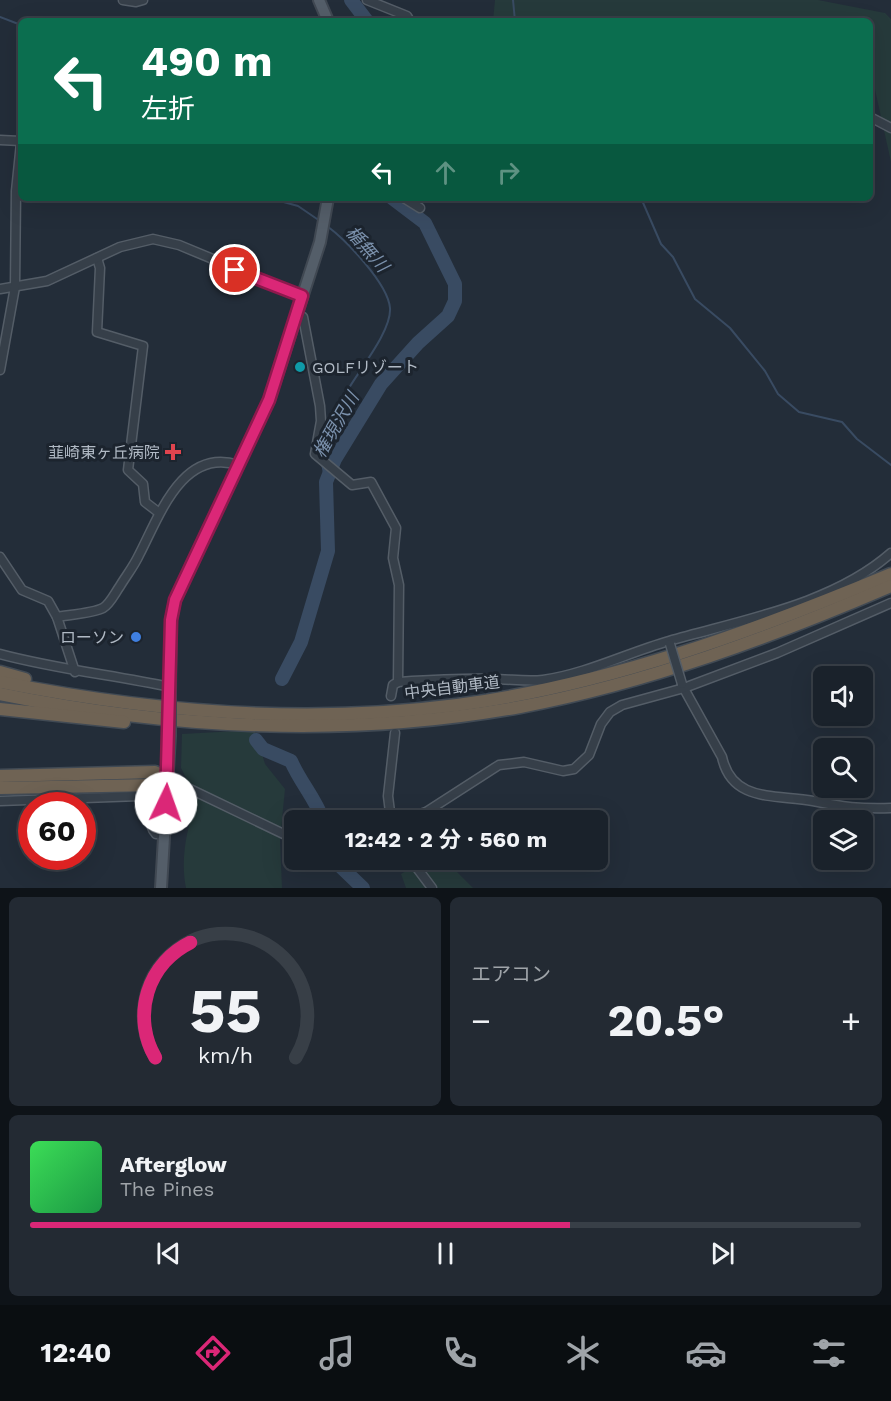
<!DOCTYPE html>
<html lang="ja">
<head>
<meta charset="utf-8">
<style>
  :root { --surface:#1a222b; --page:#232a33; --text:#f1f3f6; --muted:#9fa4a9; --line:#383f47; --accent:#db2777 }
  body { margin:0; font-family:"Work Sans","Noto Sans JP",sans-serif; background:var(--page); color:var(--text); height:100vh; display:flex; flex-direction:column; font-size:22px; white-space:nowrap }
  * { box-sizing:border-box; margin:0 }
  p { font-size:20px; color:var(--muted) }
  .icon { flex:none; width:33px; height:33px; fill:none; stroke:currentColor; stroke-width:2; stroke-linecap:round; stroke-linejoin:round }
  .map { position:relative; height:888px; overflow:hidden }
  .side { display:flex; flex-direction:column; gap:9px; padding:9px; background:#0e1318; flex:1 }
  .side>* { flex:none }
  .banner { position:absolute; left:18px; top:18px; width:855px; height:183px; border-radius:9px; box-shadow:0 6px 24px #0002,0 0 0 2px var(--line); background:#0b6e4f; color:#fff; overflow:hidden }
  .fabs { position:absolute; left:813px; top:666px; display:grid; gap:12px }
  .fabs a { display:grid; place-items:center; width:60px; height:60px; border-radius:9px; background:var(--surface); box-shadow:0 6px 24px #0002,0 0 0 2px var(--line); font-size:30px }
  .speed { position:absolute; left:18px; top:792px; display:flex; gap:12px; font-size:30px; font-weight:700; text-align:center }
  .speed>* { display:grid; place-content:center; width:78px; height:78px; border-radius:50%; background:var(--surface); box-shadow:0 6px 24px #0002,0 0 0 2px var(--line); line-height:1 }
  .speed .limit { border:9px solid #d22; background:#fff; color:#111 }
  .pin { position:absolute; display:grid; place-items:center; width:51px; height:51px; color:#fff; margin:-26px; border:3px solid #fff; border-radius:50%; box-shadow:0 2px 6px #0007 }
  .me { position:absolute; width:66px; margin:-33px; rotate:3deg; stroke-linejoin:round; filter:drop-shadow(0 0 4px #0008) }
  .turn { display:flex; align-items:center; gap:21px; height:126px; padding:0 24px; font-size:27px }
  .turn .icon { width:78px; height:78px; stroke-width:2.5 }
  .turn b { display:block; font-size:42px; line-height:51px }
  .lanes { display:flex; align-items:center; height:57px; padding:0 24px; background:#0003; justify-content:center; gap:30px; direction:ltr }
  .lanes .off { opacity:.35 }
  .big { font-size:45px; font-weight:700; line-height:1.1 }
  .side .tile { flex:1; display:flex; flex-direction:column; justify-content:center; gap:9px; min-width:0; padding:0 21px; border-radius:9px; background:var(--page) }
  .side .dial { align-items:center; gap:0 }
  .dial svg { height:156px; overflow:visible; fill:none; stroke:var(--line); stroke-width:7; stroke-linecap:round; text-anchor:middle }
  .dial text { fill:var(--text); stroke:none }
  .song { display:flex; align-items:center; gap:18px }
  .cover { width:72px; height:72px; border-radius:9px; background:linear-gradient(135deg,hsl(130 70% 55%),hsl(140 70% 35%)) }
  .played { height:6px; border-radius:3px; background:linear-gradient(90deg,var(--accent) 65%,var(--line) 65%) }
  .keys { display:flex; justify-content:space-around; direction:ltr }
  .heat { display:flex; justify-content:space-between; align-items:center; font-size:33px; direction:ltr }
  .side .tiles { flex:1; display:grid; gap:9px; grid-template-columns:1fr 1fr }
  .tile:last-child { grid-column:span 2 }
  .trip { position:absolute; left:284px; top:810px; width:324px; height:60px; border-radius:9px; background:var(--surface); box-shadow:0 6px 24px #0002,0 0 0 2px var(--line); font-weight:700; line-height:60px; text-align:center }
  .dock { display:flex; height:96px; justify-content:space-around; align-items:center; background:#0a0e11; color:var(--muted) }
  .dock .icon { width:42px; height:42px }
  .dock .on { color:var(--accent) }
  .dock b { font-size:27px; color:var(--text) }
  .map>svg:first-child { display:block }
  .green { fill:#263a3b }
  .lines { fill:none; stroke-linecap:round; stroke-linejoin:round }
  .stream { stroke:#394b62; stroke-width:2 }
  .river { stroke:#394b62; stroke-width:14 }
  .minor-casing { stroke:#545d67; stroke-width:11 }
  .major-casing { stroke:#404852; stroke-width:14 }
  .highway-casing { stroke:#414a54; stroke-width:15 }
  .minor { stroke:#363f49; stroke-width:8 }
  .major { stroke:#545e69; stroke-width:10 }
  .highway { stroke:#6f6354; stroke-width:12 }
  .minor-bridge-casing { stroke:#545d67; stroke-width:11; stroke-linecap:butt }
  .major-bridge-casing { stroke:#404852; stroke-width:14; stroke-linecap:butt }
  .minor-bridge { stroke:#363f49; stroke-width:8 }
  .major-bridge { stroke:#545e69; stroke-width:10 }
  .route-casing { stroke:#8e194d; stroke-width:15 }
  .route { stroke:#db2777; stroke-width:10 }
  .culture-dot { fill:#0f9aa8; stroke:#1c242e; stroke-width:2 }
  .health-dot { fill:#e0444e; stroke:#1c242e; stroke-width:2 }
  .shop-dot { fill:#3f7fe0; stroke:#1c242e; stroke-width:2 }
  .labels { text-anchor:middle; stroke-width:6; stroke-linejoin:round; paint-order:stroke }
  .poi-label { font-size:16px; fill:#b1bac5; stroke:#1c242e; text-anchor:end }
  .street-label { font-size:16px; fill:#b1bac5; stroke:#1c242e }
  .water-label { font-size:18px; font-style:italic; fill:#7b91ac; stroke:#1c242e }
</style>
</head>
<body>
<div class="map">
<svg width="891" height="888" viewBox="0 0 891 888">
  <rect width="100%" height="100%" fill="#232d39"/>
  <g class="green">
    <polygon points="495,0 818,0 885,13 891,19 891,162 870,67 870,21 493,21"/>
    <path d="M255 730 265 764 285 789 280 840 282 888H186C180 859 187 827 197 800L181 768 182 734Z"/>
    <polygon points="424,860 449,860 451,866 473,888 406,888 401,874"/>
  </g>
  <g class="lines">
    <g class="stream">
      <polyline points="513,0 515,21"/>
      <polyline points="0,17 21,25"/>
      <polyline points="269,198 298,206 320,221"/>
      <polyline points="641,198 661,244 673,257 695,299 730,328 765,371 778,394 799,412 842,422 857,439 891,465"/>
      <path d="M320 455 319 451C327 434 333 417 342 400 353 377 392 333 390 308 388 284 347 241 327 226"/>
      <polyline points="322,464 326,482"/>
    </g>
    <g class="river">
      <polyline points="351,0 367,21"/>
      <polyline points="282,679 301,642 328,551 326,482 335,459 381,384 418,343 448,316 455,301 455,284 425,223 392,198"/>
      <path d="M256 740 263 749 291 761C300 782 315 798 323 820"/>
      <polyline points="337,860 341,867 363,888"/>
    </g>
    <defs>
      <g id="minor">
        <polyline points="123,0 136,2 143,0"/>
        <polyline points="367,0 407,16 410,21"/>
        <polyline points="870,117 891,128"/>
        <polyline points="0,140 21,141"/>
        <polyline points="404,198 420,208"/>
        <polyline points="97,258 100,268 97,332 143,346 128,470 143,484 145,502 158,512"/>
        <polyline points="0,289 47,281 120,247 153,239 179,245 302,296"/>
        <polyline points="298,313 303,317 320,406 321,421 315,454 352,485 371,482 396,528 393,558 399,585 398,682"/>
        <polyline points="0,370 15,287 16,191 21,143"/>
        <polyline points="0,557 22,590 48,601 57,617 75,672"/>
        <path d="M57 617C68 615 94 613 103 608 110 604 115 593 120 586 126 576 134 566 139 555 159 517 182 447 238 465"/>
        <path d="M0 654C56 669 113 675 170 687"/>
        <path d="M682 685 722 757C732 803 776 794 813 801 843 807 860 809 891 808"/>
        <path d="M391 696 393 685 398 682C430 680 461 678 493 679 510 679 526 682 543 680 586 674 627 653 669 641 741 620 832 605 891 553"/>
        <polyline points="167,778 294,839"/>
        <path d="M0 801 140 796C154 805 145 822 156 834L163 833"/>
        <polyline points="391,820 388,796 395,733"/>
        <polyline points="404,820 426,812 499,765 524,762 563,771 574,769 589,755 601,724 610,712 622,705 684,688 777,653 891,603"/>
        <polyline points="411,860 432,888"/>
      </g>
      <g id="major">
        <polyline points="319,0 328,21"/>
        <polyline points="170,694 171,620 175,600 269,400 320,242 328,198"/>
        <polyline points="161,888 170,736"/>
      </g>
      <g id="highway">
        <polyline points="0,672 25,679"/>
        <path d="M0 682C150 712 304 725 457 705 607 685 752 632 891 574"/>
        <path d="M0 694C170 729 349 738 520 707 647 683 772 637 891 586"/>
        <polyline points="0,709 124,722"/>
        <polyline points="0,776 155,772 167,778"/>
        <polyline points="0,788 154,785 167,778"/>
      </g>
    </defs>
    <use href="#minor" class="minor-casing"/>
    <use href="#major" class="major-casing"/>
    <use href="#highway" class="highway-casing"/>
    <use href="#minor" class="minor"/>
    <use href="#major" class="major"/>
    <use href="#highway" class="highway"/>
    <defs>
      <polyline id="minor-bridge" points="670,644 682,684"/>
      <polyline id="major-bridge" points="170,736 170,694"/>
    </defs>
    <use href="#minor-bridge" class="minor-bridge-casing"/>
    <use href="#major-bridge" class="major-bridge-casing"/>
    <use href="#minor-bridge" class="minor-bridge"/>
    <use href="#major-bridge" class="major-bridge"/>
  </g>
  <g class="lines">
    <defs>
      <polyline id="route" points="166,803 171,620 175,600 269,400 302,296 235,270"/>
    </defs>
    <use href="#route" class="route-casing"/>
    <use href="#route" class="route"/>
  </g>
  <circle class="culture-dot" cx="300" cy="367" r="6"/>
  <path class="health-dot" d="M170 443h6v6h6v6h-6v6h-6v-6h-6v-6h6z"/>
  <circle class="shop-dot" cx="136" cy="637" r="6"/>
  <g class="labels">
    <g class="poi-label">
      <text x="312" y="373" text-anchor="start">GOLFリゾート</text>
      <text x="160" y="458">韮崎東ヶ丘病院</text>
      <text x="124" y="643">ローソン</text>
    </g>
    <g class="street-label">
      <text transform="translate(452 687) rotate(-7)" y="6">中央自動車道</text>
    </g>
    <g class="water-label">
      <text transform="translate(367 249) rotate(49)" y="6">楯無川</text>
      <text transform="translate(336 425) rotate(-60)" y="6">権現沢川</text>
    </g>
  </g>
</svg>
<div class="fabs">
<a><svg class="icon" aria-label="sound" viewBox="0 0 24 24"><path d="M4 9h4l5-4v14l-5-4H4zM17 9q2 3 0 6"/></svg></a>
<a><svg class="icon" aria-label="search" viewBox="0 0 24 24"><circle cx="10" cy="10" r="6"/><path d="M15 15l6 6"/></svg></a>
<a><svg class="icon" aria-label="layers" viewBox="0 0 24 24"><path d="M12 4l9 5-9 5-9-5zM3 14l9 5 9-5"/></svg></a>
</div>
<div class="speed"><div class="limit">60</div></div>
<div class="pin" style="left:235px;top:270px;background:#d93025"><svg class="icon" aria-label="arrive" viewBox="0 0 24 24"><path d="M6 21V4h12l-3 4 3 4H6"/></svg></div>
<svg class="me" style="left:166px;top:803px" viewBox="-20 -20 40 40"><circle r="19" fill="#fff"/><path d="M0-13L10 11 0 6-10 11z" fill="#db2777"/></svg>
<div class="trip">12:42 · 2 分 · 560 m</div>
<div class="banner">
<div class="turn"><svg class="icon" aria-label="left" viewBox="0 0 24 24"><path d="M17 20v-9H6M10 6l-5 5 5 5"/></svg><div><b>490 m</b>左折</div></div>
<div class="lanes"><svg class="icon" aria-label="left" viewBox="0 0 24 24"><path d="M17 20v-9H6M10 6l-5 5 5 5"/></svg><svg class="icon off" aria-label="ahead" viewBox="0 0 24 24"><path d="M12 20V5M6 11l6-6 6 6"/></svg><svg class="icon off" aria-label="right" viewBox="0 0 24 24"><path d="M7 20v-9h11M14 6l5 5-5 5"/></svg></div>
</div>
</div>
<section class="side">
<div class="tiles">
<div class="tile dial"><svg viewBox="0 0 100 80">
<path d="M14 69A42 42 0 1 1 86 69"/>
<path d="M14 69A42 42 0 0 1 32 10" stroke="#db2777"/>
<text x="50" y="56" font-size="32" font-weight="700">55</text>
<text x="50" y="72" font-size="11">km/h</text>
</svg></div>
<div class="tile"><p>エアコン</p>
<div class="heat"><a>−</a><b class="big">20.5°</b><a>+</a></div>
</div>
<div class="tile">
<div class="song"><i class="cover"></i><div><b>Afterglow</b><p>The Pines</p></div></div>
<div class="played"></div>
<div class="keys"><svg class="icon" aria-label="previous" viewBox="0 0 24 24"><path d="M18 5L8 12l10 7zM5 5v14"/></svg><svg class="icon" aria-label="pause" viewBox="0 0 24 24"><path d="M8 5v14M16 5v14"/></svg><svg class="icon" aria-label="next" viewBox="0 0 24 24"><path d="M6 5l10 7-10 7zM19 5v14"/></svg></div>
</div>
</div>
</section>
<nav class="dock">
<b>12:40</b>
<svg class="icon on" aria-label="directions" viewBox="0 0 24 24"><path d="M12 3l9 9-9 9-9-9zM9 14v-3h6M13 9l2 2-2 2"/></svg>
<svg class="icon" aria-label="music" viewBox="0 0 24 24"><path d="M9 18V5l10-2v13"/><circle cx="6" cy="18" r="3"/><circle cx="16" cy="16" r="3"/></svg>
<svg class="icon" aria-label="phone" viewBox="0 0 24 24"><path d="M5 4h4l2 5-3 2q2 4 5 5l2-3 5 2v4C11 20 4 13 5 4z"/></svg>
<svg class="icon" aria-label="climate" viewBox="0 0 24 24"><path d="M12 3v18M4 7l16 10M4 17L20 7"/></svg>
<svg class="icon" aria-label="car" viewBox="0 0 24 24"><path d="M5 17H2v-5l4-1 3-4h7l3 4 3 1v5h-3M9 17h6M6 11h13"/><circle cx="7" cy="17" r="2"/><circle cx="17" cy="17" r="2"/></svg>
<svg class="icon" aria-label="filters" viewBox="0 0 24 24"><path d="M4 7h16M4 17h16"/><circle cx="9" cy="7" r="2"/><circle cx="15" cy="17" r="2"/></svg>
</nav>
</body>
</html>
